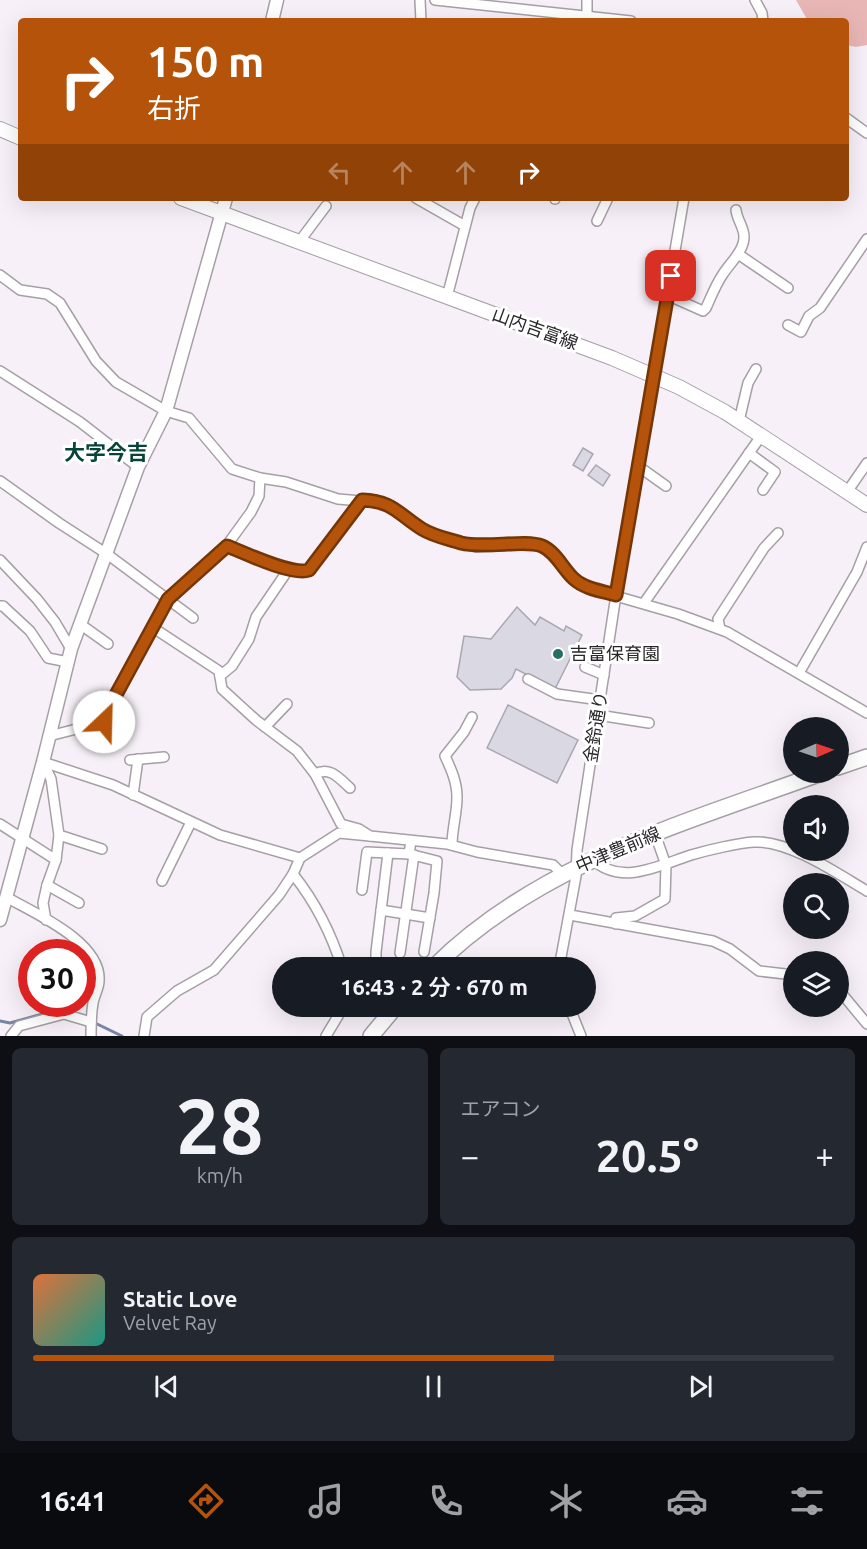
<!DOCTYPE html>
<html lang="ja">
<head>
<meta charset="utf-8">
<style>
  :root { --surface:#171b24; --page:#242831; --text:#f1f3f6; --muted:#9ea1a6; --line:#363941; --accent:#b45309 }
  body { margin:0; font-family:Ubuntu,"Noto Sans JP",sans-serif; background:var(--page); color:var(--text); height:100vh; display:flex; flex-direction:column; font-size:22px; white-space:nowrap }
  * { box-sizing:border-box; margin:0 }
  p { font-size:20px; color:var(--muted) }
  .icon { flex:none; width:33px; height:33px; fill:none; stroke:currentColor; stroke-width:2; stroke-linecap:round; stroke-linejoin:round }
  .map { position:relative; height:1036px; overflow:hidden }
  .sheet { display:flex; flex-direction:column; gap:12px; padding:12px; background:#0d0f14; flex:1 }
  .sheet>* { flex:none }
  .top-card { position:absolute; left:18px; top:18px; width:831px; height:183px; border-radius:6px; box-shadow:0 6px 24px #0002; background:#b45309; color:#fff; overflow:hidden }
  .needle { width:39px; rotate:88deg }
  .controls { position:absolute; left:783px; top:717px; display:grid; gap:12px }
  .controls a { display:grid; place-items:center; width:66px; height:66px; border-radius:50%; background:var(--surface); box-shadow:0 6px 24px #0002; font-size:30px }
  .speed { position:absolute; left:18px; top:939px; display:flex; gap:12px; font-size:30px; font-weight:700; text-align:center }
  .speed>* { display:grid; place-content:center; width:78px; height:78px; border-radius:50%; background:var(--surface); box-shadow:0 6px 24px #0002; line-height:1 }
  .speed .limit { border:9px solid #d22; background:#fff; color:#111 }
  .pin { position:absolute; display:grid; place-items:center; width:51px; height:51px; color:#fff; margin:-26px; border-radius:12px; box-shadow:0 3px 9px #0006 }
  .me { position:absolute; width:66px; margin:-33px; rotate:24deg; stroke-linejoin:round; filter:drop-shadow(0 0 4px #0008) }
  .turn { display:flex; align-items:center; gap:21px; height:126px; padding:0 30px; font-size:27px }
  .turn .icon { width:78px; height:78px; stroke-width:2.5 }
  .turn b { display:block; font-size:42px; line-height:51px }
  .lanes { display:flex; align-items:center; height:57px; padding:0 30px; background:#0003; justify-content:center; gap:30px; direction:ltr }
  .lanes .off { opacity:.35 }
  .big { font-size:45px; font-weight:600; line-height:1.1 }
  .sheet .widget { flex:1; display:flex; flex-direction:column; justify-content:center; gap:9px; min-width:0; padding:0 21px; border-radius:9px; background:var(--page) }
  .sheet .dial { align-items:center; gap:0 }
  .dial b { font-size:78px; line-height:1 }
  .song { display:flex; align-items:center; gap:18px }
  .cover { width:72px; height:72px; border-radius:9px; background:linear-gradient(135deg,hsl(20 70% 55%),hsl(170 70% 35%)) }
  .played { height:6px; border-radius:3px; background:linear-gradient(90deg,var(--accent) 65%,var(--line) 65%) }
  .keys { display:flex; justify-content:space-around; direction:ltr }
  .heat { display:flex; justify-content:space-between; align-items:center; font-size:33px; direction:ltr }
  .sheet .tiles { flex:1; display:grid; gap:12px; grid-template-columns:1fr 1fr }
  .widget:last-child { grid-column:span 2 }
  .trip { position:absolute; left:272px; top:957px; width:324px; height:60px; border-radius:30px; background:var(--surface); box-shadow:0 6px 24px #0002; font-weight:600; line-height:60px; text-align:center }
  .menu { display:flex; height:96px; justify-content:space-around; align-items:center; background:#090b0e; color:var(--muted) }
  .menu .icon { width:42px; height:42px }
  .menu .on { color:var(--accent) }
  .menu b { font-size:27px; color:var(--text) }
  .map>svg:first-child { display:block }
  .green { fill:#e8b7b5 }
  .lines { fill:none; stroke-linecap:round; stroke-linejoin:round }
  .stream { stroke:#7884a4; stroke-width:3 }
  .building { fill:#dad8e2; stroke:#a9a8b1; stroke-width:1.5 }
  .minor-casing { stroke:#a69fa6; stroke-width:12 }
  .tertiary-casing { stroke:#a69fa6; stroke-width:15 }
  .secondary-casing { stroke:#a69fa6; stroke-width:16 }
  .primary-casing { stroke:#a69fa6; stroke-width:18 }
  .minor { stroke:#fff; stroke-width:9 }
  .tertiary { stroke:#fff; stroke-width:12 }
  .secondary { stroke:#fff; stroke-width:14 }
  .primary { stroke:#fff; stroke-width:15 }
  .route-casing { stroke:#753606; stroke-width:15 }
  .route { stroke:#b45309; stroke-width:10 }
  .poi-dot { fill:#276d61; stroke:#fff; stroke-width:2 }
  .labels { text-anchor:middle; stroke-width:6; stroke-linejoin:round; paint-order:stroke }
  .street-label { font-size:18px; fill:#2a272a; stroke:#fff }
  .poi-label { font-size:18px; fill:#2a272a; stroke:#fff; text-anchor:start }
  .quarter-label { font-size:21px; font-weight:bold; fill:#06443a; stroke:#fff }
</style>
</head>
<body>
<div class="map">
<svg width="867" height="1036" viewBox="0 0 867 1036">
  <rect width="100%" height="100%" fill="#f7f0f8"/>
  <polygon class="green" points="796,0 867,0 867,45 856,47 846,45 846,21 808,21"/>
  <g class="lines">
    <g class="stream">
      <polyline points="0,1021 10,1023 64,1008 73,1013"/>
      <polyline points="93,1022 122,1036"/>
    </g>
  </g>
  <g class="building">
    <polygon points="583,448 593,454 583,471 573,465"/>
    <polygon points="596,465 610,475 603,486 588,475"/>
    <polygon points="517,607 535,625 540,617 564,631 566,626 582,635 555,689 516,669 512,678 501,689 470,690 457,677 464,636 491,639"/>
    <polygon points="508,705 578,740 557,783 487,748"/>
  </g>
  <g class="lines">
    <defs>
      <g id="minor">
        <polyline points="420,0 421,21"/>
        <polyline points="435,0 631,21"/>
        <polyline points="755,0 762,13 763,21"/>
        <polyline points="587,17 587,0"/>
        <polyline points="846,118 867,133"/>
        <polyline points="416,198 465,226"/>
        <polyline points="555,199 555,198"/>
        <polyline points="597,221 608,198"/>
        <polyline points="299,242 326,206"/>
        <polyline points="738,254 788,288"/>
        <polyline points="0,275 20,290 47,294 60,303 96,361 116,382 166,411 189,418 232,469 260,478 286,482 338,499 384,503 392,506 422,529 433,535 476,547 536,544 551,552 576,581 588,588 678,614 727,632 867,713"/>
        <path d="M667 295 703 311 706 308C711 297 716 284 723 274 730 263 744 251 744 237 744 227 737 220 736 210"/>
        <polyline points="447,297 470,208 475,198"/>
        <polyline points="788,325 801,332 809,316 820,308 867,239"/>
        <polyline points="0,371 80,422 138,467"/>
        <polyline points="739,421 748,383 756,369"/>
        <polyline points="749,453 775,472 763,490"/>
        <polyline points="638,466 666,486"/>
        <polyline points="0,481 59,523 107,554 193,618"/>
        <polyline points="847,492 867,463"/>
        <path d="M227 545C245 553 292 577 309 570L362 500"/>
        <polyline points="0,560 37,599 55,622 71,649"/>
        <polyline points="644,603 761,436"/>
        <polyline points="0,606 3,606 30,631 48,658 68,662"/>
        <polyline points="80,624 108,644"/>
        <polyline points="152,627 219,671 222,689 256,720 297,751 315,774 341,824 359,829 370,836 447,844 477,852 553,865 562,874"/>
        <polyline points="720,629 718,619 764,548 778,533"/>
        <polyline points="585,667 604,675"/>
        <polyline points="799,673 857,572 867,547"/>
        <polyline points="220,676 232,666 249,639 256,617 288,570"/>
        <polyline points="528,679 557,694 600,700"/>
        <polyline points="598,715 649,723"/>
        <polyline points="265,727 287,704"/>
        <polyline points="49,736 104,722 112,702 168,599 227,545 251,512 259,496 260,478"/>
        <polyline points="130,760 164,757"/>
        <polyline points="43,762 113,785 220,835 300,858"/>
        <polyline points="43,762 51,779 59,835 102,849"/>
        <path d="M315 774C330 766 339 778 350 788"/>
        <polyline points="133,795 138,759"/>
        <polyline points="0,824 56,860 59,835"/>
        <path d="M452 845C452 829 457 814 457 797 457 782 451 769 445 756L464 732 472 717"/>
        <polyline points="409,854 437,861 434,893 424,952"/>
        <path d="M592 859C621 887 660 865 691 855 708 850 738 843 754 842 789 840 838 874 867 891"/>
        <polyline points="56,860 47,885 79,903"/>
        <polyline points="162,881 191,822"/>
        <polyline points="362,890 367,852 388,853"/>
        <path d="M6 897C34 913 102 942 99 981 99 988 94 996 93 1003 91 1014 91 1025 91 1036"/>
        <polyline points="381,910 430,918"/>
        <polyline points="570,915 713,941 730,949 759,971 794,975"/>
        <polyline points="46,920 43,903 47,885"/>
        <polyline points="616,924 616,918 635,916 665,899 666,865 655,834"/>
        <polyline points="400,953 414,855"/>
        <path d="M342 968C331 932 316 903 293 874L300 858 339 833 370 836"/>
        <polyline points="376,968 376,952 388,853 409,854 411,841"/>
        <polyline points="559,968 576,876 577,850 616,595 684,198"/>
        <polyline points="838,989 867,1024"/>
        <polyline points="569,1006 581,1036"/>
        <polyline points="11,1036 19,1026 64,1014 91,1022"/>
        <polyline points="144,1036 147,1017 177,991 214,970 279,895 293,874"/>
        <polyline points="326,1036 344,1006"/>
      </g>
      <g id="tertiary">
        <polyline points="272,21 277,0"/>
        <polyline points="0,920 43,762 71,649 138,467 166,411 226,198"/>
      </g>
      <g id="secondary">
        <polyline points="0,129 21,138"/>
        <polyline points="181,198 612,358 679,387 725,412 867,505"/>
      </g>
      <g id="primary">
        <polyline points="838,767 867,757"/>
        <path d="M433 968C539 862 688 822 824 772"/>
        <polyline points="371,1036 396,1006"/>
      </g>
    </defs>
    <use href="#minor" class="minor-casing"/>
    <use href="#tertiary" class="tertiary-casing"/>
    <use href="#secondary" class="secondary-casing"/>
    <use href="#primary" class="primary-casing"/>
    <use href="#minor" class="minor"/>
    <use href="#tertiary" class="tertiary"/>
    <use href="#secondary" class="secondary"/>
    <use href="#primary" class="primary"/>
  </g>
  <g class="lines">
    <defs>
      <path id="route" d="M104 722 112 702 168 599 227 546C245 553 292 576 309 570L362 500C393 501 398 514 422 529 433 536 448 539 461 543 485 549 525 539 542 546 556 552 563 569 574 579 585 589 602 591 616 595L671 276"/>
    </defs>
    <use href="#route" class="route-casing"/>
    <use href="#route" class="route"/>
  </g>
  <circle class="poi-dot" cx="558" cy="654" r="6"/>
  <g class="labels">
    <g class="street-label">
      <text transform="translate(535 329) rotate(20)" y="6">山内吉富線</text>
      <text transform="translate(596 727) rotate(-81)" y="6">金鈴通り</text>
      <text transform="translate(618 850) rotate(-23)" y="6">中津豊前線</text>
    </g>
    <g class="poi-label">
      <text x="570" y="660">吉富保育園</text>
    </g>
    <g class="quarter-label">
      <text x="106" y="460">大字今吉</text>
    </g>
  </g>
</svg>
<div class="controls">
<a><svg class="needle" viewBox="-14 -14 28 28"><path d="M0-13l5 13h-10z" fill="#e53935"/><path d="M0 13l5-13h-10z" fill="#9ea1a6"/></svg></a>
<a><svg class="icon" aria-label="sound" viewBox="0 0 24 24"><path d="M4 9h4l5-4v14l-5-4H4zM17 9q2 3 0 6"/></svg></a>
<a><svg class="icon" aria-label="search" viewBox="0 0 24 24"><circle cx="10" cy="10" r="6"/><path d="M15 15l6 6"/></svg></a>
<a><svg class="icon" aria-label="layers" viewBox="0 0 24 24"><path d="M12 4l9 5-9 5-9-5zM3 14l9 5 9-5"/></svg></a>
</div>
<div class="speed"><div class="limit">30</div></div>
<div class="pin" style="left:671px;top:276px;background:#d93025"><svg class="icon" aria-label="arrive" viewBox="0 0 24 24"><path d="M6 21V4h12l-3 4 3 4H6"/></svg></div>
<svg class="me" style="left:104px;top:722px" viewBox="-20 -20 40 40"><circle r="19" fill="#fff"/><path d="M0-13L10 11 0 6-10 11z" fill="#b45309"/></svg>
<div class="trip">16:43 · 2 分 · 670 m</div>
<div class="top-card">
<div class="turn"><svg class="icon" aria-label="right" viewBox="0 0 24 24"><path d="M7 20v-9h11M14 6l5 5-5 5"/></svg><div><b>150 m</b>右折</div></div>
<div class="lanes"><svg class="icon off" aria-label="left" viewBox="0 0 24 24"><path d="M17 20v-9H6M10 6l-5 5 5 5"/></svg><svg class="icon off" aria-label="ahead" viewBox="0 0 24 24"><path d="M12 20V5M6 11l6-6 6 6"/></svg><svg class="icon off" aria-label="ahead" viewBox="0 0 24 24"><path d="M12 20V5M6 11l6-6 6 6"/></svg><svg class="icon" aria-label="right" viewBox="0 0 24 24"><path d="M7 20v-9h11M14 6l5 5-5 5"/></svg></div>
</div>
</div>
<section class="sheet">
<div class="tiles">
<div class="widget dial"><b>28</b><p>km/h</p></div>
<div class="widget"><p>エアコン</p>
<div class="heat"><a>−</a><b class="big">20.5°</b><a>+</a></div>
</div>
<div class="widget">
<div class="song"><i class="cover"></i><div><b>Static Love</b><p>Velvet Ray</p></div></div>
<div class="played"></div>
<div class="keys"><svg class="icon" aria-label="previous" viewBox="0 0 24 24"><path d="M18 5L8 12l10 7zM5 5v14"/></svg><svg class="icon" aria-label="pause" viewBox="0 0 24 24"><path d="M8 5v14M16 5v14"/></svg><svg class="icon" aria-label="next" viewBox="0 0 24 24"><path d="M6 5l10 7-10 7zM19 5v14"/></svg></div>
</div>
</div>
</section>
<nav class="menu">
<b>16:41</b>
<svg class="icon on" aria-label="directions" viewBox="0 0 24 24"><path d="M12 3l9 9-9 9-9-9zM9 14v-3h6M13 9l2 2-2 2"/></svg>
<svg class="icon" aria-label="music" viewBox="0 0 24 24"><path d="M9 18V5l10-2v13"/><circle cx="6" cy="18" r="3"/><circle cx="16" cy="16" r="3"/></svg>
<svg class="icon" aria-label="phone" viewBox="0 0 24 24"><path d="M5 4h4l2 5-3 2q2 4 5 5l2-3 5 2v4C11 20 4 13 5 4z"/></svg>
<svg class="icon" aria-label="climate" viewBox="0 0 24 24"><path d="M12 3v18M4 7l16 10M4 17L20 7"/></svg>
<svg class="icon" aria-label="car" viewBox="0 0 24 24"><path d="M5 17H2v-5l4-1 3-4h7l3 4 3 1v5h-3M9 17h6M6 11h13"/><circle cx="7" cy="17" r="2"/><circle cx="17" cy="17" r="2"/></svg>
<svg class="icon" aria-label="filters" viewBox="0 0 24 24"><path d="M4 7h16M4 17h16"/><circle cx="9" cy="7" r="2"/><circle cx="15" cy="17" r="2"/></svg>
</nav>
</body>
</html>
